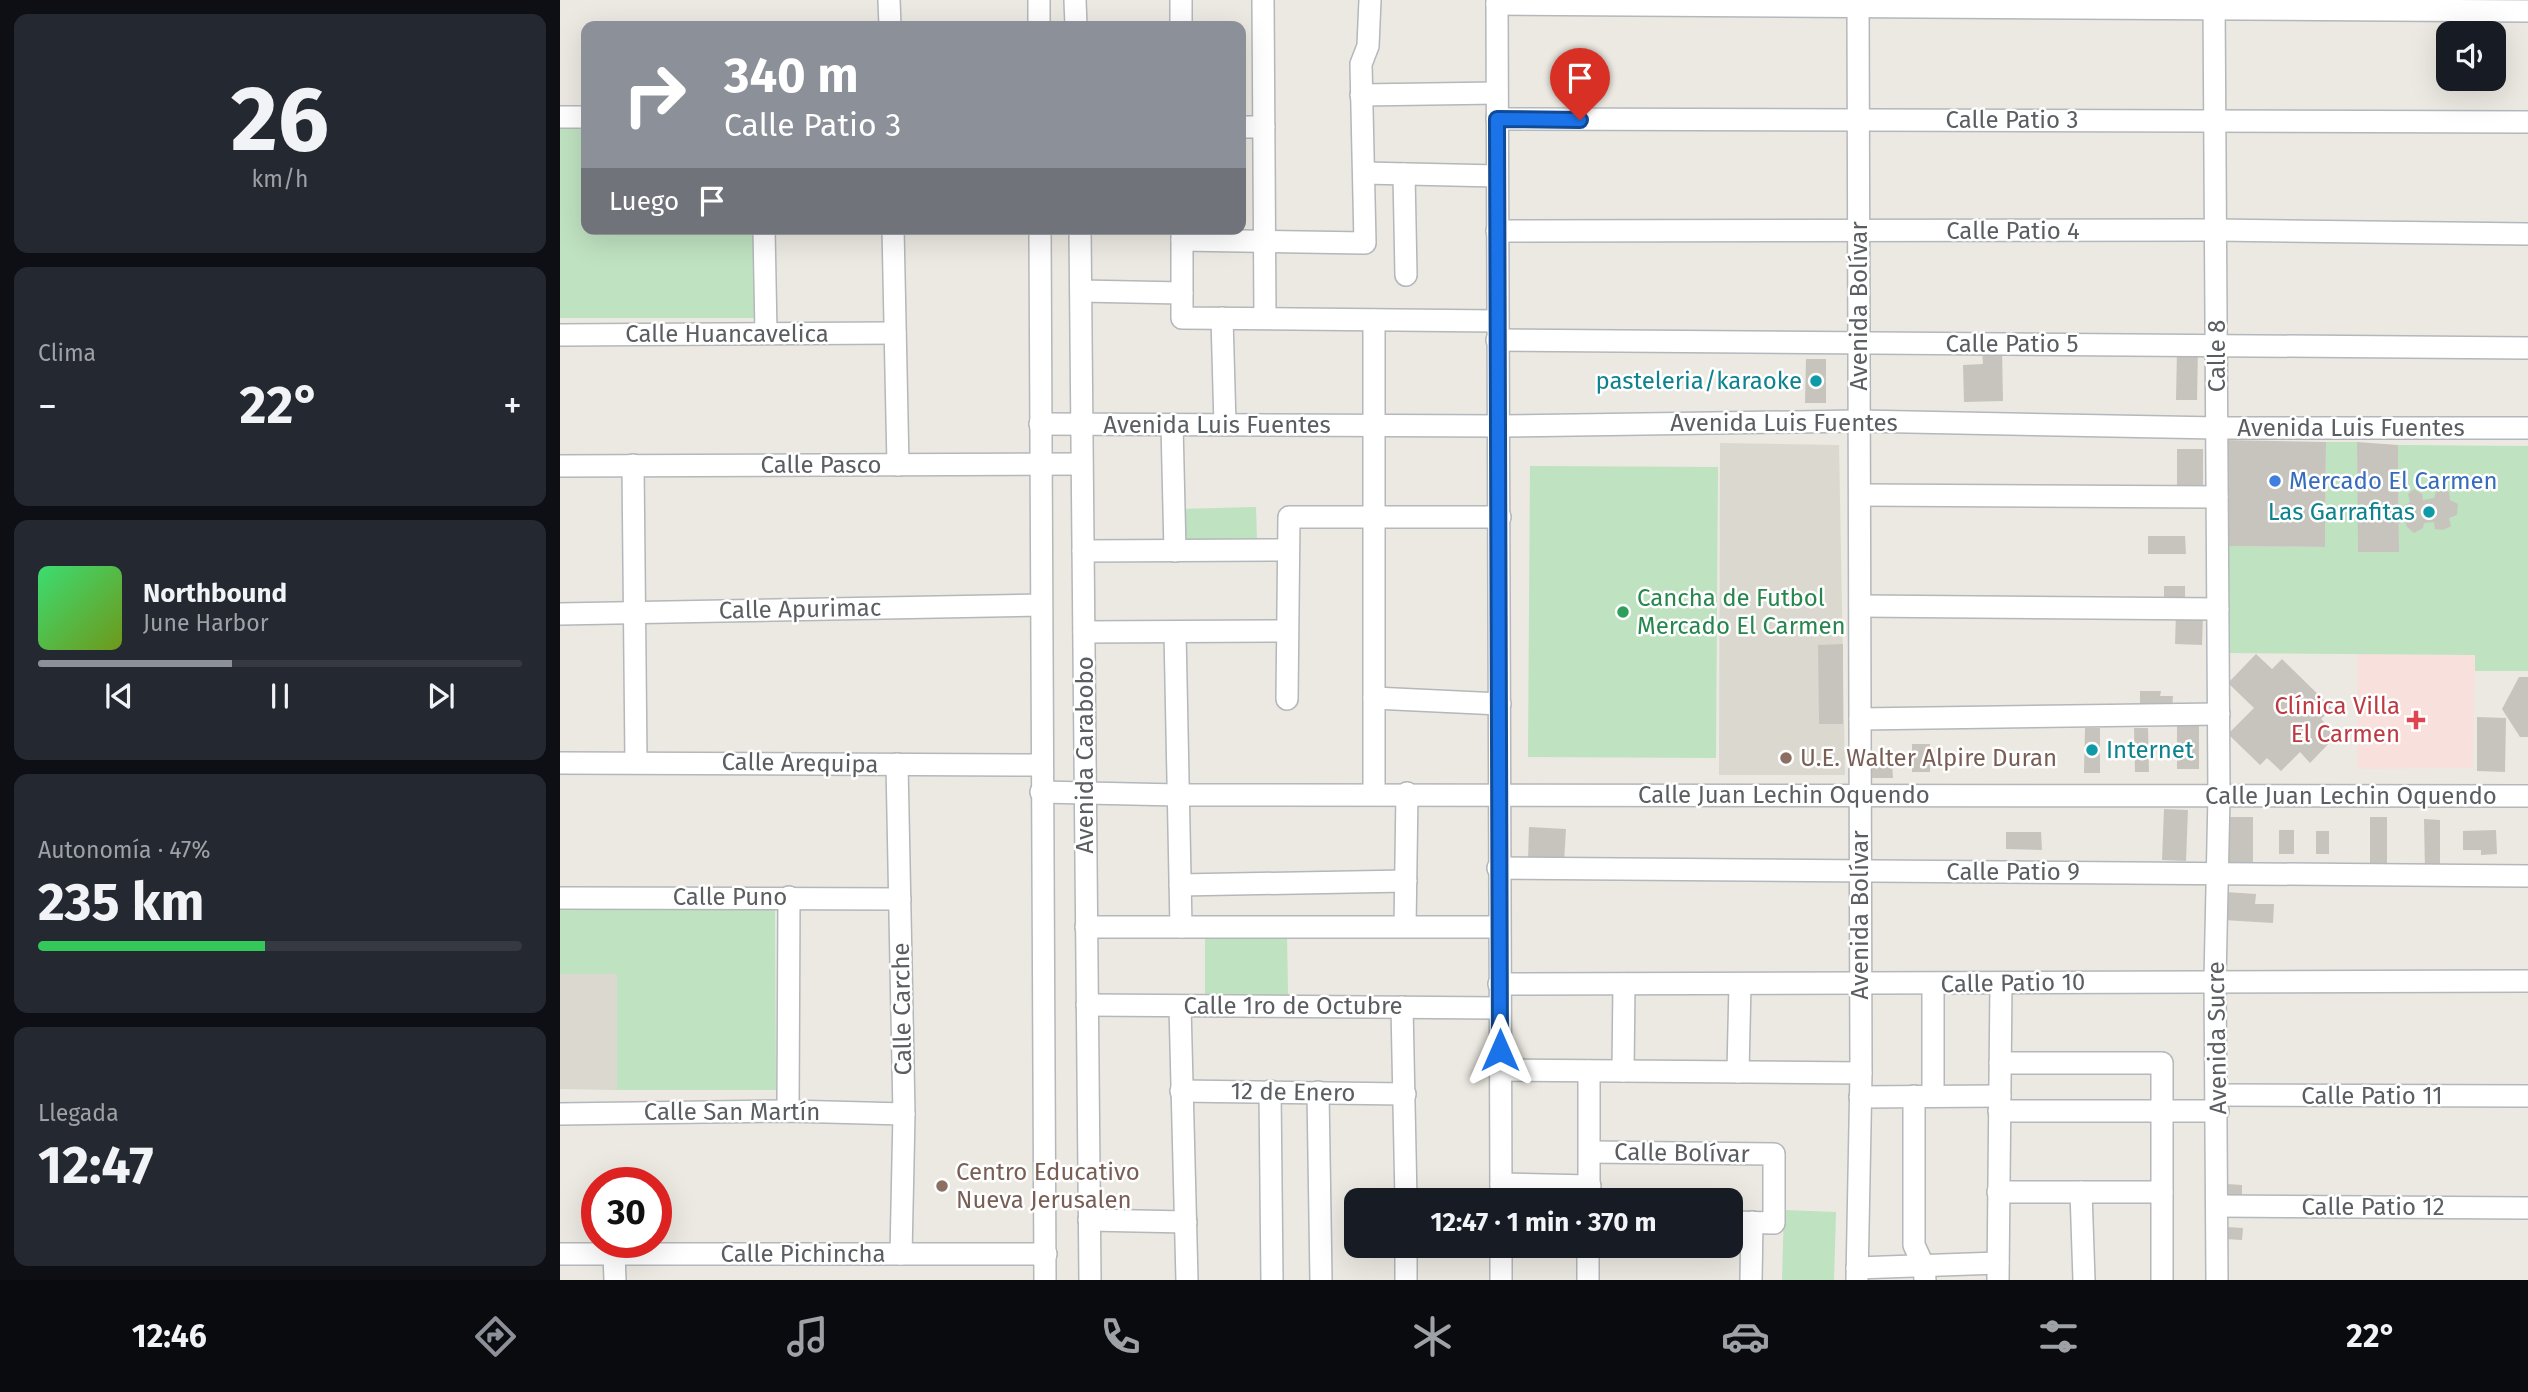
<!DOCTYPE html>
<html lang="es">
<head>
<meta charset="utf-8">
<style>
  :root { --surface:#171b24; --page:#242831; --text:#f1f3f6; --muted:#9ea1a6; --line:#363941; --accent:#8c9099 }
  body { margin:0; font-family:"Fira Sans",sans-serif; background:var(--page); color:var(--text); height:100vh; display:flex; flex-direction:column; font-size:26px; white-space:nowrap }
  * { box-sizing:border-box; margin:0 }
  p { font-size:23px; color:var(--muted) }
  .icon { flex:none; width:38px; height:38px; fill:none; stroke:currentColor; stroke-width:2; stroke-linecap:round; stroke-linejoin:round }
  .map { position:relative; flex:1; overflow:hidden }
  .sheet { display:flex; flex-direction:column; gap:14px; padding:14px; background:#0d0f14; width:560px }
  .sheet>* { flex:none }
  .hud { position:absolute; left:21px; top:21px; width:665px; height:214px; border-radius:14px; box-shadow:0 7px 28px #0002; background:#8c9099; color:#fff; overflow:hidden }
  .tools { position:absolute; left:1876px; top:21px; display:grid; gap:14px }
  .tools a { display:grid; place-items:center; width:70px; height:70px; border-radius:14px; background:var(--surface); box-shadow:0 7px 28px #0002; font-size:35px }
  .speed { position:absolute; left:21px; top:1167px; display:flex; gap:14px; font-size:35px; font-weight:700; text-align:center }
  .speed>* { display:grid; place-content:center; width:91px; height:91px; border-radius:50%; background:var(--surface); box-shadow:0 7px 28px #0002; line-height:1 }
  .speed .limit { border:10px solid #d22; background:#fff; color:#111 }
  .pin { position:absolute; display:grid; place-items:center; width:60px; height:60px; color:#fff; margin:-72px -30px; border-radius:50% 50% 50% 0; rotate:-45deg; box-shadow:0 0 7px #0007 }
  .pin .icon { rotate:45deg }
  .me { position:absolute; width:77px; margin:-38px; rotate:0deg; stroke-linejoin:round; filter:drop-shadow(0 0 5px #0008) }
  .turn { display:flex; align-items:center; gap:24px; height:147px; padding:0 28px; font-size:32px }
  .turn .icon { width:91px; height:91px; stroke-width:2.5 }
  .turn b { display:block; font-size:49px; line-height:60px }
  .then { display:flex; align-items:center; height:66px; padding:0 28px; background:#0003; gap:14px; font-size:26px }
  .big { font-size:52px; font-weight:700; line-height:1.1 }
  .sheet .card { flex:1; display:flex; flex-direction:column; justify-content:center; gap:10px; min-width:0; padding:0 24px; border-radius:14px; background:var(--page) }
  .sheet .dial { align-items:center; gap:0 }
  .dial b { font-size:91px; line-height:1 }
  .song { display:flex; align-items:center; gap:21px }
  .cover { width:84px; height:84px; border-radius:10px; background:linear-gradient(135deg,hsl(140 70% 55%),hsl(80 70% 35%)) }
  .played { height:7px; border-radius:4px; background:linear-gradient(90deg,var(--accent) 40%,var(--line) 40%) }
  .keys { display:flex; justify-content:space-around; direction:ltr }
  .heat { display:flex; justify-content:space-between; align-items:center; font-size:38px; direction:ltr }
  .charge { height:10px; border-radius:5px; background:linear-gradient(90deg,#34c759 47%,var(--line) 0) }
  .trip { position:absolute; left:784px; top:1188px; width:399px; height:70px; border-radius:14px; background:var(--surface); box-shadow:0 7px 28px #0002; font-weight:700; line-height:70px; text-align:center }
  .dock { display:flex; height:112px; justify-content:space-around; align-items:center; background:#090b0e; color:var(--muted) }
  .dock .icon { width:49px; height:49px }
  .dock .on { color:var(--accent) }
  .dock b { font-size:32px; color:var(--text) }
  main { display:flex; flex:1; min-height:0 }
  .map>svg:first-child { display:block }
  .education { fill:#dbd8cf }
  .medical { fill:#f8e0dd }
  .green { fill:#bfe2c0 }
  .building { fill:#c7c4be }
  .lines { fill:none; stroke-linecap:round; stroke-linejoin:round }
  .minor-casing { stroke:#b4b7bb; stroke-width:24 }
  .minor { stroke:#fff; stroke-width:21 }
  .route-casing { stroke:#114b97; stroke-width:18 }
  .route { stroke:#1a73e8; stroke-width:12 }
  .culture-dot { fill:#0f9aa8; stroke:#fff; stroke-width:2.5 }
  .shop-dot { fill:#3f7fe0; stroke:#fff; stroke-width:2.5 }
  .leisure-dot { fill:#2e9e5b; stroke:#fff; stroke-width:2.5 }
  .health-dot { fill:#e0444e; stroke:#fff; stroke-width:2.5 }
  .education-dot { fill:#8d6e63; stroke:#fff; stroke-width:2.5 }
  .labels { text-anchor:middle; stroke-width:5; stroke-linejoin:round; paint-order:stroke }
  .street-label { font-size:24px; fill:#5a5d61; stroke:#fff }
  .culture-label { font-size:24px; fill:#0d838f; stroke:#fff; text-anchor:end }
  .shop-label { font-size:24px; fill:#366cbe; stroke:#fff; text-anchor:start }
  .leisure-label { font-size:24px; fill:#27864d; stroke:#fff; text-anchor:start }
  .health-label { font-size:24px; fill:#be3a42; stroke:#fff; text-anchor:end }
  .education-label { font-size:24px; fill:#785e54; stroke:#fff; text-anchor:start }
</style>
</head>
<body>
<main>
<section class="sheet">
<div class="card dial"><b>26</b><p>km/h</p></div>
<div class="card"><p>Clima</p>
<div class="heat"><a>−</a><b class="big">22°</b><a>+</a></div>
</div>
<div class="card">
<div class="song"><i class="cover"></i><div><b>Northbound</b><p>June Harbor</p></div></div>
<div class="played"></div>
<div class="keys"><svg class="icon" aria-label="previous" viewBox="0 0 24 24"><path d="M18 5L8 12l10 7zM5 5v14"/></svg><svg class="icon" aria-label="pause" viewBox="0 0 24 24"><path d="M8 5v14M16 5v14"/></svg><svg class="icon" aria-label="next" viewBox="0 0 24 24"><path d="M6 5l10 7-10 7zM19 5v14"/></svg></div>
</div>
<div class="card"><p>Autonomía · 47%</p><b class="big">235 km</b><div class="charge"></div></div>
<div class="card"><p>Llegada</p><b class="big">12:47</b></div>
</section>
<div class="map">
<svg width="1968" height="1280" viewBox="0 0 1968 1280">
  <rect width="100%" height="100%" fill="#ebe9e1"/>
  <g class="education">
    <polygon points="1160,443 1279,445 1285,775 1159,775"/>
    <polygon points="0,974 57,974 57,1090 0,1089"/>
  </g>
  <polygon class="medical" points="1797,654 1915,655 1913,768 1797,769"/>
  <g class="green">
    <polygon points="0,125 26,125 26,229 215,229 216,318 0,318"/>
    <polygon points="1766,442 1797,442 1799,552 1839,552 1838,445 1968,446 1968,671 1915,671 1915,655 1664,653 1663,546 1765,547"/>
    <polygon points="970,466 1158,467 1156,758 968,757"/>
    <polygon points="696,507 697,541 620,543 619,509"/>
    <polygon points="0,907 215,908 216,1090 57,1090 57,974 0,974"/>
    <polygon points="727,933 728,995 645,996 645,934"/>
    <polygon points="1224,1210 1276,1212 1274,1280 1222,1280"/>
  </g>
  <g class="building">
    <polygon points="1617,348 1638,348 1637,400 1616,400"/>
    <polygon points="1442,349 1443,401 1404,402 1403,365 1423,364 1422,350"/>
    <polygon points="1246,359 1266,359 1266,403 1245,403"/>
    <polygon points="1664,440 1766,442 1765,547 1663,546"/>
    <polygon points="1797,442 1838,445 1839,552 1798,552"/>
    <rect x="1617" y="449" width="26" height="45"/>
    <polygon points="1854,489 1862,494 1863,500 1874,498 1876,492 1883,489 1889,492 1890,500 1898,504 1897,515 1889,518 1891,526 1883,530 1875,529 1874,522 1864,523 1863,528 1854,533 1847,527 1841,508 1850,502 1848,494"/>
    <polygon points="1588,536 1625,536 1626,554 1588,554"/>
    <rect x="1604" y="586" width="21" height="15"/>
    <polygon points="1616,613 1643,615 1642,645 1615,644"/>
    <polygon points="1283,644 1283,724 1259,724 1258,645"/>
    <polygon points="1696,654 1712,669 1722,659 1772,708 1761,719 1777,735 1750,763 1740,752 1721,771 1707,758 1700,765 1668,734 1694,708 1668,683"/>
    <polygon points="1959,677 1968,677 1968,737 1960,737 1942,709"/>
    <polygon points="1580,691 1601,691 1600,696 1613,696 1612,710 1580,709"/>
    <polygon points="1617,717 1639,718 1639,769 1617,769"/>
    <polygon points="1917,717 1946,718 1945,772 1917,771"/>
    <polygon points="1525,728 1540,728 1540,773 1524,773"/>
    <polygon points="1574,728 1588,728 1589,772 1575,772"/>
    <rect x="1352" y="744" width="18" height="28"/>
    <polygon points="1332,764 1333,778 1312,778 1312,765"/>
    <polygon points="1604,809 1628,810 1626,861 1602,860"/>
    <rect x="1666" y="817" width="27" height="48"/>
    <rect x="1810" y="817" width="17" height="47"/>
    <polygon points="1864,819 1880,820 1880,871 1865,871"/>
    <polygon points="969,827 1006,829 1004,863 968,861"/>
    <rect x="1719" y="830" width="15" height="24"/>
    <polygon points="1936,830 1937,854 1921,855 1921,850 1903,850 1903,831"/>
    <rect x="1756" y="831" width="13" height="23"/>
    <polygon points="1446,832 1481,832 1482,850 1446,849"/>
    <polygon points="1665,892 1696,894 1695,904 1714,904 1713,923 1663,920"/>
    <polygon points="1667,1184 1682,1185 1682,1200 1667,1199"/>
    <polygon points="1666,1227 1683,1228 1682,1240 1665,1239"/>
  </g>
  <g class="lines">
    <defs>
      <g id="minor">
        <polyline points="329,0 330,26"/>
        <polyline points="479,0 479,26"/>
        <polyline points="515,0 516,26"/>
        <polyline points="621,0 621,26"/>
        <polyline points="703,0 705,318"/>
        <polyline points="937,0 941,1200"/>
        <polyline points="1654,0 1659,796 1655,980 1657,1280"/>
        <polyline points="937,4 1968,11"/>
        <polyline points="801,95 937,93"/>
        <polyline points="0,117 26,117"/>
        <polyline points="937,119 1968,122"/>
        <polyline points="681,127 704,127"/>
        <polyline points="804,173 937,176"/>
        <polyline points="844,174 846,275"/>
        <polyline points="204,229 206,333"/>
        <polyline points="333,229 338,465"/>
        <polyline points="480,229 485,1280"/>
        <polyline points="520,229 530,1280"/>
        <polyline points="622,229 622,318 937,321"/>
        <polyline points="937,231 1656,230 1968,234"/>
        <polyline points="622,240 805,243 801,64 808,46 810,0"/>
        <polyline points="521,291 622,293"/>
        <polyline points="662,318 665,425"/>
        <polyline points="814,320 814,793"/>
        <polyline points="0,335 335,333"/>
        <polyline points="937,340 1968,348"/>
        <polyline points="480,424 940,426 1299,421 1657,428 1968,428"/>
        <polyline points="612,425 615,551"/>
        <polyline points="73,465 76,762"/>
        <polyline points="0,466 522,464"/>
        <polyline points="1300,495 1657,497"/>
        <polyline points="523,551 727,550"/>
        <polyline points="1300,606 1658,609"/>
        <polyline points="0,614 481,605"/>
        <polyline points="524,632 727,631"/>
        <polyline points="615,632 621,927"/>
        <polyline points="814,698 940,704"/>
        <polyline points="727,699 729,517 940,517"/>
        <polyline points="1300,719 1659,714"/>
        <polyline points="0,763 481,765"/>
        <polyline points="337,764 344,1114 341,1254"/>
        <polyline points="481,792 618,795 1968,796"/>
        <polyline points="938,868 1968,876"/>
        <polyline points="620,885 846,881"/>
        <polyline points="0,898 340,899"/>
        <polyline points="845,926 847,793"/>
        <polyline points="526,927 939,927"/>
        <polyline points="939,984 1968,981"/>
        <polyline points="527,1005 939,1008"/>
        <polyline points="620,1006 627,1280"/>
        <polyline points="842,1007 846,1200"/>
        <polyline points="1440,1063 1602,1063 1602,1280"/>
        <polyline points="940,1070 1301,1073"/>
        <polyline points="1029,1071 1029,1200"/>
        <polyline points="1063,1071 1064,984"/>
        <polyline points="1178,1072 1180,984"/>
        <polyline points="621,1091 845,1094"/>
        <polyline points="710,1091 712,1280"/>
        <polyline points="758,1092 761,1280"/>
        <polyline points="1657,1095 1968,1096"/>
        <polyline points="1354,1096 1354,1245 1364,1267 1365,1280"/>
        <polyline points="1373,1096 1373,984"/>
        <polyline points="1300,1097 1440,1096"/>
        <polyline points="228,1111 229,897"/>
        <polyline points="1439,1111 1658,1111"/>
        <polyline points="0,1114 228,1111 344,1114"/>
        <polyline points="1030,1152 1214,1154 1214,1223 1171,1222"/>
        <polyline points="941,1184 1030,1186"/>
        <polyline points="1438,1192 1602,1192"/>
        <polyline points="1521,1192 1524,1280"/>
        <polyline points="1658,1206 1968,1208"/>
        <polyline points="529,1220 626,1222"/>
        <polyline points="846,1246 846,1280"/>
        <polyline points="941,1246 941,1280"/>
        <polyline points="0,1254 486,1254"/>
        <polyline points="54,1254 55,1280"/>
        <polyline points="1297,1268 1438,1263"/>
        <polyline points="1028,1280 1028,1246"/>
        <polyline points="1191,1280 1192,1222"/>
        <polyline points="1297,1280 1301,1073 1298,0"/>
        <polyline points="1438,1280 1441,984"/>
      </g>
    </defs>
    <use href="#minor" class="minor-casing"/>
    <use href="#minor" class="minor"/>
  </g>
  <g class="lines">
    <defs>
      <polyline id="route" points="940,1050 937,119 1020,120"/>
    </defs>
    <use href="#route" class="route-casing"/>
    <use href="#route" class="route"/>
  </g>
  <g class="culture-dot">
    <circle cx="1256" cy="381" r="7"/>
    <circle cx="1869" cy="512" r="7"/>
    <circle cx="1532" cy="750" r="7"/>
  </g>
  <circle class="shop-dot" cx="1715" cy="481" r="7"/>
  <circle class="leisure-dot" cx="1063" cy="612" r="7"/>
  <path class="health-dot" d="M1852.5 709.5h7v7h7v7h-7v7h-7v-7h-7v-7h7z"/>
  <g class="education-dot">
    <circle cx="1226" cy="758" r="7"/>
    <circle cx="382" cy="1186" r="7"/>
  </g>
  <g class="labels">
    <g class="street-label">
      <text x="1452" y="128">Calle Patio 3</text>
      <text x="1453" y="239">Calle Patio 4</text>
      <text transform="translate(1299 306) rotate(-90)" y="8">Avenida Bolívar</text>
      <text x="167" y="342">Calle Huancavelica</text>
      <text x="1452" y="352">Calle Patio 5</text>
      <text transform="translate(1657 356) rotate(-90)" y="8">Calle 8</text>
      <text x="1224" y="431">Avenida Luis Fuentes</text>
      <text x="657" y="433">Avenida Luis Fuentes</text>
      <text x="1791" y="436">Avenida Luis Fuentes</text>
      <text x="261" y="473">Calle Pasco</text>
      <text transform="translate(240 609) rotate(-1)" y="8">Calle Apurimac</text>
      <text transform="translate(525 755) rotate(-90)" y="8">Avenida Carabobo</text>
      <text transform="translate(240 763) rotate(1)" y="8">Calle Arequipa</text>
      <text x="1224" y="803">Calle Juan Lechin Oquendo</text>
      <text x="1791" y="804">Calle Juan Lechin Oquendo</text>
      <text x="1453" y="880">Calle Patio 9</text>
      <text x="170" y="905">Calle Puno</text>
      <text transform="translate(1300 915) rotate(-90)" y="8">Avenida Bolívar</text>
      <text transform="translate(1453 983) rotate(-1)" y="8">Calle Patio 10</text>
      <text x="733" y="1014">Calle 1ro de Octubre</text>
      <text transform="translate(342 1009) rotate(-91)" y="8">Calle Carche</text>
      <text transform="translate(1657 1038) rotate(-91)" y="8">Avenida Sucre</text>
      <text transform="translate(733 1092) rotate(1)" y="8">12 de Enero</text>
      <text x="1812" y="1104">Calle Patio 11</text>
      <text x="172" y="1120">Calle San Martín</text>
      <text transform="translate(1122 1153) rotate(1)" y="8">Calle Bolívar</text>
      <text x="1813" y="1215">Calle Patio 12</text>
      <text x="243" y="1262">Calle Pichincha</text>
    </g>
    <g class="culture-label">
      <text x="1242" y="389">pasteleria/karaoke</text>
      <text x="1855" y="520">Las Garrafitas</text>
      <text x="1546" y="758" text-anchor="start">Internet</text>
    </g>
    <g class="shop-label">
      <text x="1729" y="489">Mercado El Carmen</text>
    </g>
    <g class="leisure-label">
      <text x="1077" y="606">Cancha de Futbol<tspan x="1077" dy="28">Mercado El Carmen</tspan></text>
    </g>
    <g class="health-label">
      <text x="1840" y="714">Clínica Villa<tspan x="1840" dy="28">El Carmen</tspan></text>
    </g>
    <g class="education-label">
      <text x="1240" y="766">U.E. Walter Alpire Duran</text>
      <text x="396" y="1180">Centro Educativo<tspan x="396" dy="28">Nueva Jerusalen</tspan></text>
    </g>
  </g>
</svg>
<div class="tools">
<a><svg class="icon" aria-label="sound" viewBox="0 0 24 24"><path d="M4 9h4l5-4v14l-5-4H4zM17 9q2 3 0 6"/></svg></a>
</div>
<div class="speed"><div class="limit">30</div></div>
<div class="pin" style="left:1020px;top:120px;background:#d93025"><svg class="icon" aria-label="arrive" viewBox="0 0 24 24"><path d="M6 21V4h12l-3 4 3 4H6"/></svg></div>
<svg class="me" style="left:940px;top:1050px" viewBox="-20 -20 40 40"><path d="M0-17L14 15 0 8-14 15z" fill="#1a73e8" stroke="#fff" stroke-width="4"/></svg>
<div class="trip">12:47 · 1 min · 370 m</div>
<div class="hud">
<div class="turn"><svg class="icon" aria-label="right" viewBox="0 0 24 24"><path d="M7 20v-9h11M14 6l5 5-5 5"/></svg><div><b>340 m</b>Calle Patio 3</div></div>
<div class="then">Luego<svg class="icon" aria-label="arrive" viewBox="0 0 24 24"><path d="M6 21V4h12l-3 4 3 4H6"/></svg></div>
</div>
</div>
</main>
<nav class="dock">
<b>12:46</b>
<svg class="icon on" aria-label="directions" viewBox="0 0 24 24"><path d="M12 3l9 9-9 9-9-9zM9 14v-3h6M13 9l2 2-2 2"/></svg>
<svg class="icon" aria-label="music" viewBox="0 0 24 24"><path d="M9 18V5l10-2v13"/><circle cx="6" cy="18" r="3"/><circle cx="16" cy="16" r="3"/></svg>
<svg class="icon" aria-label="phone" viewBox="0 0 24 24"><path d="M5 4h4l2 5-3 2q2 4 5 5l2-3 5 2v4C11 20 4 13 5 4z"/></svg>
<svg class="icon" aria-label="climate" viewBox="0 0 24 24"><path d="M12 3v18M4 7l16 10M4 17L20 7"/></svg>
<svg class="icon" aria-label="car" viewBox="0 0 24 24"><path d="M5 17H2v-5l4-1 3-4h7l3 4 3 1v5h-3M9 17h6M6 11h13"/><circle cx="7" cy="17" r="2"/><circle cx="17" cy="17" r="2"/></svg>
<svg class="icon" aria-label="filters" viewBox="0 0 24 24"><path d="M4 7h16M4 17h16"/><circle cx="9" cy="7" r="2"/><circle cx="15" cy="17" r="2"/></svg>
<b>22°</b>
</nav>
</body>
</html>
